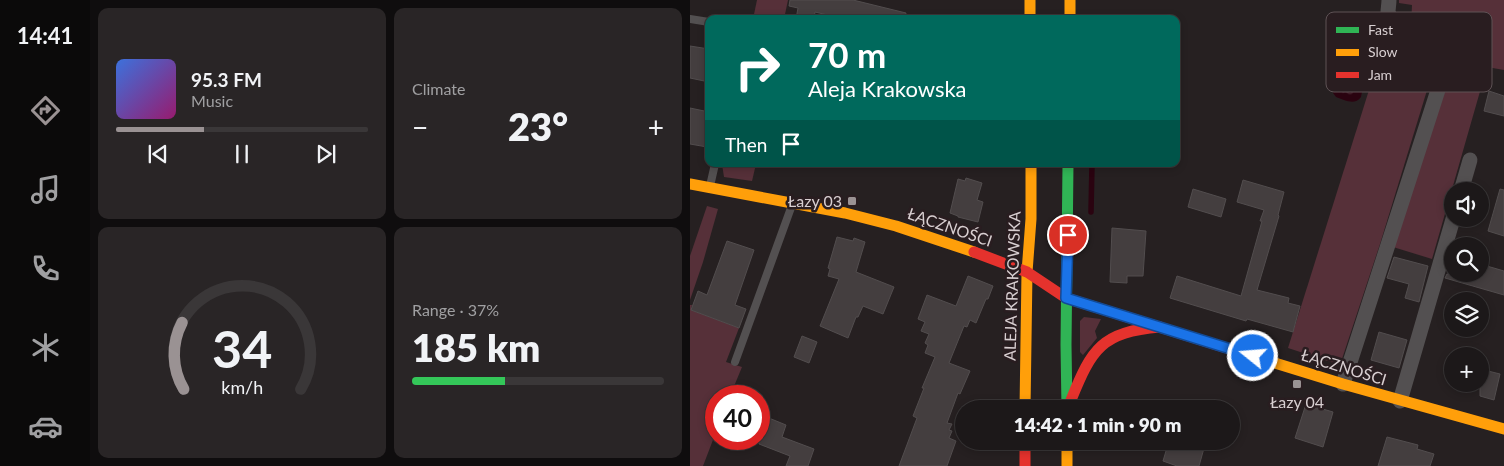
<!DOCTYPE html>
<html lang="en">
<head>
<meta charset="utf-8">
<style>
  :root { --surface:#1c1819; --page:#292526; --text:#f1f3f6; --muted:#a0a0a2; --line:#3a3738; --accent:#9a9293 }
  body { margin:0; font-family:Lato,sans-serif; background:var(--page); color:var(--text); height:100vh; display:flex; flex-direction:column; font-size:19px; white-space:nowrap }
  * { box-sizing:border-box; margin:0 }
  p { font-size:16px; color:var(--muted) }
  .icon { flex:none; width:28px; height:28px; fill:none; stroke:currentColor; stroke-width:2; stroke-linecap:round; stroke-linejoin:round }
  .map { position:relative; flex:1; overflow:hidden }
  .side { display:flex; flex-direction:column; gap:8px; padding:8px; background:#0f0d0e; width:600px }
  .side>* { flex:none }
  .hud { position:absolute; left:15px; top:15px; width:475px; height:152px; border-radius:10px; box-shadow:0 2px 8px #0003,0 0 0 1px var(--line); background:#00695c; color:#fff; overflow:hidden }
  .fabs { position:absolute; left:754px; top:182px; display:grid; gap:10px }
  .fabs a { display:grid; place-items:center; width:45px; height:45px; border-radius:50%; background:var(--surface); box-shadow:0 2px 8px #0003,0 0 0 1px var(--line); font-size:25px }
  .speed { position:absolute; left:15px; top:385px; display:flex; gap:10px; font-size:25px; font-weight:700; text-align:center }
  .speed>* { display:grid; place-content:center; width:65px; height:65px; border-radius:50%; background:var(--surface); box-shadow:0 2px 8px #0003,0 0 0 1px var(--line); line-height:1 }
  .speed .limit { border:8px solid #d22; background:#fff; color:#111 }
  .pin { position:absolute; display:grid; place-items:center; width:42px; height:42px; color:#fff; margin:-21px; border:2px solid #fff; border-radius:50%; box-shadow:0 1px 5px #0007 }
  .me { position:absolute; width:55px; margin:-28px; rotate:287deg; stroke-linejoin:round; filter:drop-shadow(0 0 4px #0008) }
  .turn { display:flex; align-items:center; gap:18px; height:105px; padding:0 20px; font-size:22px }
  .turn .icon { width:65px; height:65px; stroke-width:2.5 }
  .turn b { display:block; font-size:35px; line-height:42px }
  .then { display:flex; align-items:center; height:48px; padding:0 20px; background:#0003; gap:10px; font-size:19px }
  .big { font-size:38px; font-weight:800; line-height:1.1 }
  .side .widget { flex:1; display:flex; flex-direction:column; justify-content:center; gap:8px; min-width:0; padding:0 18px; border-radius:10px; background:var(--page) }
  .side .dial { align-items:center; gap:0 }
  .dial svg { height:130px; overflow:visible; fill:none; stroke:var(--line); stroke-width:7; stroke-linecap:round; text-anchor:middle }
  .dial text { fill:var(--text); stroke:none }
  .song { display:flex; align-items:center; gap:15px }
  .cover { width:60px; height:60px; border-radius:8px; background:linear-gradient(135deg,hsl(220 70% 55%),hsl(320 70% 35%)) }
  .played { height:5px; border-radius:2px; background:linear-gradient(90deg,var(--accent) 35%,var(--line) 35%) }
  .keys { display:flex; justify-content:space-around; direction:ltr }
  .heat { display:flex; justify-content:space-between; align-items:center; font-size:28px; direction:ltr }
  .charge { height:8px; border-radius:4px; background:linear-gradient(90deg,#34c759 37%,var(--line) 0) }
  .side .tiles { flex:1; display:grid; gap:8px; grid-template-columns:repeat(2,1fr) }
  .trip { position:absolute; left:265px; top:400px; width:285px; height:50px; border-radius:25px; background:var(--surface); box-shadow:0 2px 8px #0003,0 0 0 1px var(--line); font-weight:800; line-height:50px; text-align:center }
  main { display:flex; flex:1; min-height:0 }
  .tab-bar { display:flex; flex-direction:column; width:90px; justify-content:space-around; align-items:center; background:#0b0a0a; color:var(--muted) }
  .tab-bar .icon { width:35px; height:35px }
  .tab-bar .current { color:var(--accent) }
  .tab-bar b { font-size:22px; color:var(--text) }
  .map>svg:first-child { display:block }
  .green { fill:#563039 }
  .water { fill:url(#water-ripples) }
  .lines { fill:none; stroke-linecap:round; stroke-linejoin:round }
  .stream { stroke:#2a0310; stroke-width:5.5 }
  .building { fill:#443e3f; stroke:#524d4e }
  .lane { stroke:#535051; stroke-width:8 }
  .street { stroke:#535051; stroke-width:15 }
  .fast { stroke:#30b455; stroke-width:11 }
  .slow { stroke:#ff9f0a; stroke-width:11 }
  .jam { stroke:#e5322d; stroke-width:11 }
  .route-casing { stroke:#114b97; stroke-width:12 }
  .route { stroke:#1a73e8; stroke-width:9 }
  .poi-dot { fill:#9a9293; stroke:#291d20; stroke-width:2 }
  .labels { text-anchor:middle; stroke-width:5; stroke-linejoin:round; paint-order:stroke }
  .poi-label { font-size:16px; fill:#d8cfd1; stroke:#291d20; text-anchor:end }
  .street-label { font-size:16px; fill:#d8cfd1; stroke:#291d20 }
  .key { fill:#291d20; stroke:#5e5255; stroke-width:1 }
  .key-label { font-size:14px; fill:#d8cfd1 }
</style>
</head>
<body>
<main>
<nav class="tab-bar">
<b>14:41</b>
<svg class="icon current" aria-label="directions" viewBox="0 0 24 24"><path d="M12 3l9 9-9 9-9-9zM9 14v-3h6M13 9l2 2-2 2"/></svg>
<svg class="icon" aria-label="music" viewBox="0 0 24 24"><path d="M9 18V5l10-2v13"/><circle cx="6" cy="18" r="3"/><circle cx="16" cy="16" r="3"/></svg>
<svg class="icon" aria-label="phone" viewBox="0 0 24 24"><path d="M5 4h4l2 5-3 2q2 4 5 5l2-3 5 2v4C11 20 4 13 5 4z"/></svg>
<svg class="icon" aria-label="climate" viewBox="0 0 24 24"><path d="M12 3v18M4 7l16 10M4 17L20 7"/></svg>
<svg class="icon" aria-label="car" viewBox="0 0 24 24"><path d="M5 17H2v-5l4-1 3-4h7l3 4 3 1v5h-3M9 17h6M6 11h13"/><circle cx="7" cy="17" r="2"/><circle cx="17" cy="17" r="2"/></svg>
</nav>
<section class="side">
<div class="tiles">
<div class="widget">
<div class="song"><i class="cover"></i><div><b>95.3 FM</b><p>Music</p></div></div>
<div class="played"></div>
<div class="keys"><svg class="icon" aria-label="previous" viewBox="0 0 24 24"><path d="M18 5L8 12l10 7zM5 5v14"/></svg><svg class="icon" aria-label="pause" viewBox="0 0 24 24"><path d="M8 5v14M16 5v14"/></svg><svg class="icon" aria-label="next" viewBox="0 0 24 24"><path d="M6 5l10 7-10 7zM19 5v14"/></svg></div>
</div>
<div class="widget"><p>Climate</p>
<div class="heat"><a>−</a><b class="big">23°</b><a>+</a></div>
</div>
<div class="widget dial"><svg viewBox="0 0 100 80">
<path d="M14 69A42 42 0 1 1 86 69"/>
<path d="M14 69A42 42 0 0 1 13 28" stroke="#9a9293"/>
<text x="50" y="56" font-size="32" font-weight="700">34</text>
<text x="50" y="72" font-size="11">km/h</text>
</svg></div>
<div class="widget"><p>Range · 37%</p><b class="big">185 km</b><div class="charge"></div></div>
</div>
</section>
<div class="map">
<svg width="814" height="466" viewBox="0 0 814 466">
  <defs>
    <pattern id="water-ripples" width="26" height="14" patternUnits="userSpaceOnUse" patternTransform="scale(1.25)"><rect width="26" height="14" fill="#2a0310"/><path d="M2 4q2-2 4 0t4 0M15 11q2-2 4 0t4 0" fill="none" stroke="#482732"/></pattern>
  </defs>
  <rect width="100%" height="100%" fill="#262021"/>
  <g class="green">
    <polygon points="67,0 98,0 94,19 63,19"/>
    <polygon points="709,0 814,0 814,70 797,67 742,259 703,247 771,42 721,26 722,5 709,3"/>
    <polygon points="696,36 749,51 690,244 650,365 598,348"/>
    <polygon points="32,164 66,164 62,181 34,177"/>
    <polygon points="17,206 28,209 13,262 0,300 0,256"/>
    <polygon points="0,305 2,305 1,310 49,328 36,362 52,367 40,396 26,396 26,432 13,466 0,466"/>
    <polygon points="394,317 411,319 405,331 407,338 393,355 390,352 390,321"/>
  </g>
  <path class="water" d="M663 59 675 63 677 66 671 97C665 106 654 100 646 97L643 93 650 68 656 60Z"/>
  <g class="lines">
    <polyline class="stream" points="401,212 402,164"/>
  </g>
  <g class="building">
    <polygon points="100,0 163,0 216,13 215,19 154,19 125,12 124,19 106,19 108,8 99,6"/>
    <polygon points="0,46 19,49 19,82 0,78"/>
    <polygon points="799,91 814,96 814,116 794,111"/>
    <polygon points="0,108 19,112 19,138 17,147 0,144"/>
    <polygon points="276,178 292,183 287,200 293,202 288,222 268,217 268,216 260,213 268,179 275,181"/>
    <polygon points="553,180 594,192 588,215 589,216 567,290 599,298 598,303 610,306 603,332 557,319 556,321 480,298 487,276 551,296 572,221 570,221 574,210 547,202"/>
    <polygon points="503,189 536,199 531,217 498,207"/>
    <polygon points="810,189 814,190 814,236 798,231"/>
    <polygon points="422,228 456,231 453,276 437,276 437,283 420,282"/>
    <polygon points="147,237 163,241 164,238 175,242 166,272 204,287 193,314 173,306 168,317 166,317 158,338 130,326 149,279 138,276 140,269 138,268"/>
    <polygon points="37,241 64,250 45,305 56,309 49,328 1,310 8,291 17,295"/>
    <polygon points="704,257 738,266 729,302 715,298 719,284 697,278"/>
    <polygon points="790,264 814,271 814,295 755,278 757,274 790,274"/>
    <polygon points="278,276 303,286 298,299 296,299 286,323 280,320 277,327 274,326 259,363 280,371 270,394 268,393 257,423 262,424 259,430 262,431 259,438 266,441 257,466 209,466 227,418 223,416 234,388 232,388 245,357 235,353 238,345 235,343 239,334 231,331 235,322 228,319 237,295 266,306"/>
    <polygon points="689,332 717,340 709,368 681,360"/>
    <polygon points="112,336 127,342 119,363 104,357"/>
    <polygon points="790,369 810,374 804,400 790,396"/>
    <polygon points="616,404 643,412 633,447 605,438"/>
    <polygon points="69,414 96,425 92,437 124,449 118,466 96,466 100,456 69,444"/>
    <polygon points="697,437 728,445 727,449 744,454 740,466 688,466"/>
    <polygon points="479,441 516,441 509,466 487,466 473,461"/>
  </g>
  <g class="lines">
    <g class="lane">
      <polyline points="0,19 19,22"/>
      <polyline points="20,186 25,164"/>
      <polyline points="45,362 102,205"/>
    </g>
    <g class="street">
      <polyline points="771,191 780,160"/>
      <path d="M653 384 759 56V48C742 39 704 35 698 12 698 9 699 4 699 0"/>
      <polyline points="710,401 763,219"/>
    </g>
    <polyline class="fast" points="377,409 376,345 378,164"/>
    <g class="slow">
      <polyline points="340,0 340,19"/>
      <polyline points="380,0 380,19"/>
      <polyline points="0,184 155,213 206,226 284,252"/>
      <polyline points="572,359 653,384 814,429"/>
      <polyline points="335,409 337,272 341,219 341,164"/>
      <polyline points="377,441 377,466"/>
    </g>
    <g class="jam">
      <polyline points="284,252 337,272 376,298 572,359"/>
      <path d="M381 400C402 348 412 332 470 327"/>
      <polyline points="335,441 335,466"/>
    </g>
  </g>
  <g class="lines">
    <defs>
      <polyline id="route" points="378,235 376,298 563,356"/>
    </defs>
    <use href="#route" class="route-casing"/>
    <use href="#route" class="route"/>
  </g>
  <g class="poi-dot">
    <rect x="157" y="196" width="10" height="10" rx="2.5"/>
    <rect x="602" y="379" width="10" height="10" rx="2.5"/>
  </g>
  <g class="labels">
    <g class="poi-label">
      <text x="152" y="207">Łazy 03</text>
      <text x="607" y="408" text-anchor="middle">Łazy 04</text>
    </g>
    <g class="street-label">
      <text transform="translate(260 227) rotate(19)" y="6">ŁĄCZNOŚCI</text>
      <text transform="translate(322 286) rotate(-88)" y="6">ALEJA KRAKOWSKA</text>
      <text transform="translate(654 367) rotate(17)" y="6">ŁĄCZNOŚCI</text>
    </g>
  </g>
  <rect x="636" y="12" width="166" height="80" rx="8" class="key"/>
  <rect x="646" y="27" width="23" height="6" fill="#30b455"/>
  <rect x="646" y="49" width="23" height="7" fill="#ff9f0a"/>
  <rect x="646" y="72" width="23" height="6" fill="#e5322d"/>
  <g class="key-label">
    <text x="678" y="35">Fast</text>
    <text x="678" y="57">Slow</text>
    <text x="678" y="80">Jam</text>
  </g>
</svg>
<div class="fabs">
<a><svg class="icon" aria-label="sound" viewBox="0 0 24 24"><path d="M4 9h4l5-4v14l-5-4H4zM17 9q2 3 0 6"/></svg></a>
<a><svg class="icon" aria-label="search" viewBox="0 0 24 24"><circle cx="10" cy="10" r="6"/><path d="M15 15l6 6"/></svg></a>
<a><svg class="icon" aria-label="layers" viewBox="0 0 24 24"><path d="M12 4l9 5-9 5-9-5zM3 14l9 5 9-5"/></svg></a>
<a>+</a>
</div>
<div class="speed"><div class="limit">40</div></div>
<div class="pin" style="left:378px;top:235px;background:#d93025"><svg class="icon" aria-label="arrive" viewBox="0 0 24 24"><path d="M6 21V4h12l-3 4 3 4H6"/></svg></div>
<svg class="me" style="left:563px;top:356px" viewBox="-20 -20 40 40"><circle r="17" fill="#1a73e8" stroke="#fff" stroke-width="3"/><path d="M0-11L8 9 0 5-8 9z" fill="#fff"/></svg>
<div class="trip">14:42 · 1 min · 90 m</div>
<div class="hud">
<div class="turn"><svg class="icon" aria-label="right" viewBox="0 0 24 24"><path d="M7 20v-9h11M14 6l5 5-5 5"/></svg><div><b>70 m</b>Aleja Krakowska</div></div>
<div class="then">Then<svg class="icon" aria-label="arrive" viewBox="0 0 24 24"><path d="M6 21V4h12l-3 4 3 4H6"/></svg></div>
</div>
</div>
</main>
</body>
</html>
